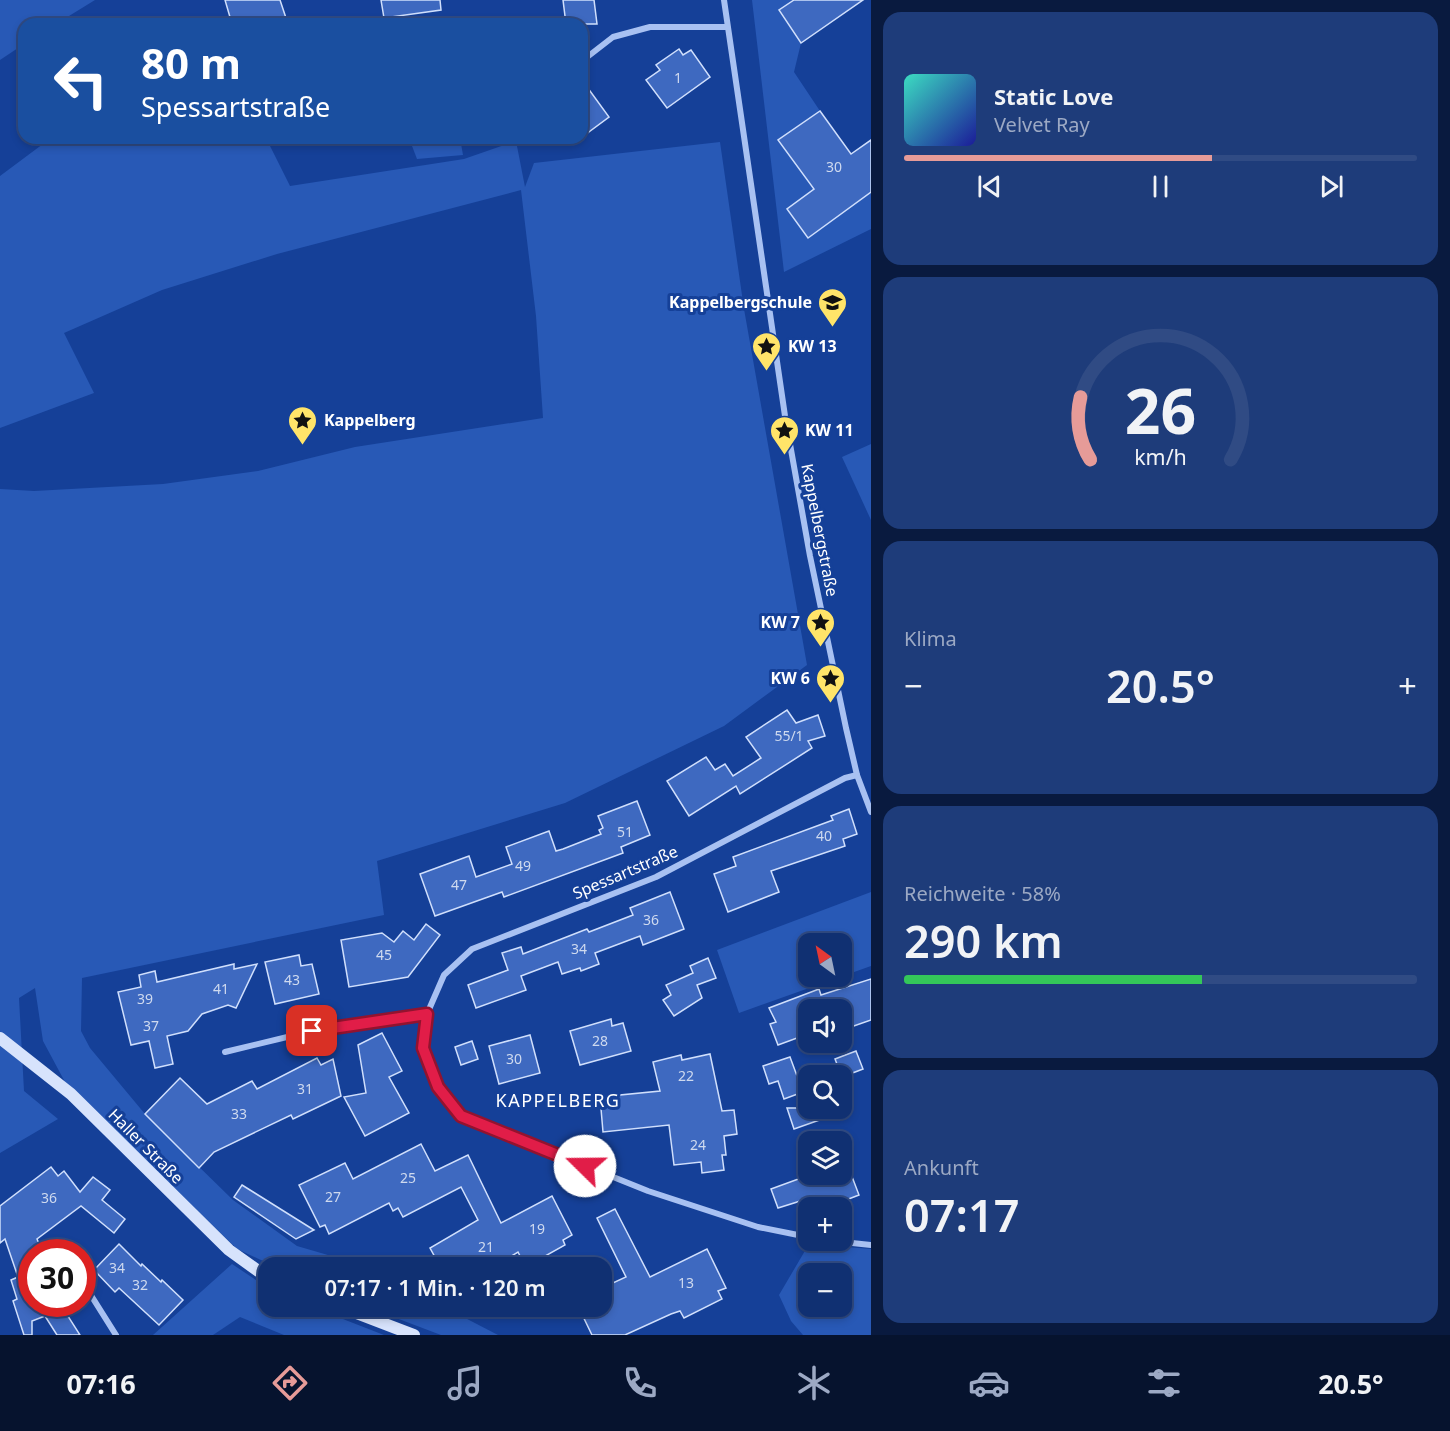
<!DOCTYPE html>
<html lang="de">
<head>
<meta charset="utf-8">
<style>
  :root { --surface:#103072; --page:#1e3c7a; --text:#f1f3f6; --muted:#9ca9c4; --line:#304b84; --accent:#e69b98 }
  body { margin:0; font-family:"Noto Sans",sans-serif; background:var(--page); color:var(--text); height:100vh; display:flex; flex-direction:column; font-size:22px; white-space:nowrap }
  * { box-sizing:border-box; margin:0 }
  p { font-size:20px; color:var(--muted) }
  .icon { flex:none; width:33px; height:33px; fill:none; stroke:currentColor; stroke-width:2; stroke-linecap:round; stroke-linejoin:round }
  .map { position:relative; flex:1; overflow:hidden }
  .sheet { display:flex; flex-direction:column; gap:12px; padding:12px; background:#091a3f; width:579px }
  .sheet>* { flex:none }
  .banner { position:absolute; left:18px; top:18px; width:570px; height:126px; border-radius:18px; box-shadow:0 3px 9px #0003,0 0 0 2px var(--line); background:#1a4fa0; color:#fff; overflow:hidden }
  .needle { width:39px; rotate:327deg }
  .tools { position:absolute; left:798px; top:933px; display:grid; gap:12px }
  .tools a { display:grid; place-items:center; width:54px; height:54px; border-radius:12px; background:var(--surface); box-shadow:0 3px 9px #0003,0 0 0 2px var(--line); font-size:30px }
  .speed { position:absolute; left:18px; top:1239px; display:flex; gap:12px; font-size:30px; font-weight:700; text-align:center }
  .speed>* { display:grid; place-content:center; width:78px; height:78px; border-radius:50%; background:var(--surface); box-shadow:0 3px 9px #0003,0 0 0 2px var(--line); line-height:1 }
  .speed .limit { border:9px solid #d22; background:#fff; color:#111 }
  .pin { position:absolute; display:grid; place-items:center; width:51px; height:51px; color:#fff; margin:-26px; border-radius:12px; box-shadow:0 3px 9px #0006 }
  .me { position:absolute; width:66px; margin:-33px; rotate:292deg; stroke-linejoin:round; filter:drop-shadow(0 0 4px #0008) }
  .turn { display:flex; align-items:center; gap:21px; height:126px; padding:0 24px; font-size:27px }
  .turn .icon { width:78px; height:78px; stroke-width:2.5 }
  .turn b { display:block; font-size:42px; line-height:51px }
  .big { font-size:45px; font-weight:600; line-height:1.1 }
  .sheet .card { flex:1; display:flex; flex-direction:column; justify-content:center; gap:9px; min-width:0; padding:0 21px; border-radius:18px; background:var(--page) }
  .sheet .dial { align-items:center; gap:0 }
  .dial svg { height:156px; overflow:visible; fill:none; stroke:var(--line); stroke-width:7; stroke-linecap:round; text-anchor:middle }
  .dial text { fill:var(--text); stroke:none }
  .song { display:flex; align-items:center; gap:18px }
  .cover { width:72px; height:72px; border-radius:9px; background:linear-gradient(135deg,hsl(170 70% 55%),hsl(240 70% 35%)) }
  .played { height:6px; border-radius:3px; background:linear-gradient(90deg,var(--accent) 60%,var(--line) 60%) }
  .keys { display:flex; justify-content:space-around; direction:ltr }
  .heat { display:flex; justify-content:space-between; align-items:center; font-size:33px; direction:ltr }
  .charge { height:9px; border-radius:4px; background:linear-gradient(90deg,#34c759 58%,var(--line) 0) }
  .trip { position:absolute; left:258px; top:1257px; width:354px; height:60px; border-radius:18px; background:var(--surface); box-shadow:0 3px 9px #0003,0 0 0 2px var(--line); font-weight:600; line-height:60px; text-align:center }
  .tabs { display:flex; height:96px; justify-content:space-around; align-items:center; background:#06132e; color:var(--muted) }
  .tabs .icon { width:42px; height:42px }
  .tabs .active { color:var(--accent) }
  .tabs b { font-size:27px; color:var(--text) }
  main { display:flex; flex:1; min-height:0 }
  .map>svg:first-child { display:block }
  .green { fill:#2859b6; fill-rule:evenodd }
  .building { fill:#3e69c0; stroke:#d0dffc; stroke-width:1.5 }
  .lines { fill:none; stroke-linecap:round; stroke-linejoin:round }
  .street { stroke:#a8c1f2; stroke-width:6 }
  .secondary { stroke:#d7e3fc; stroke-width:12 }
  .route-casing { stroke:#92132f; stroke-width:15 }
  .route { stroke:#e11d48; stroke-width:10 }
  .labels { text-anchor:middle; stroke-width:6; stroke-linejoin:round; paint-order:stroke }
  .number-label { font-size:14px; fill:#cfdaef }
  .poi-label { font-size:16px; font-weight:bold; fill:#fff; stroke:#154098; text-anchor:end }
  .street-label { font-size:16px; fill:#fff; stroke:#154098 }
  .neighbourhood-label { font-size:18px; letter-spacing:1.5px; fill:#fff; stroke:#154098 }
</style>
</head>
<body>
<main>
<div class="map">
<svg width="871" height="1335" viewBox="0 0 871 1335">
  <rect width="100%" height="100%" fill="#154098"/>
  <g class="green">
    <polygon points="0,0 95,0 56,24 24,24 24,44 0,60"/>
    <polygon points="752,0 794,0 779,11 801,43 794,72 820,111 779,140 814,189 809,237 871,192 871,229 784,272"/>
    <polygon points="51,138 266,138 290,186 464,159 516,141 525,187 534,163 720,142 744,309 807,665 724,726 565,803 377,861 384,915 82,978 81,1031 90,1048 145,1114 233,1200 297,1246 369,1267 276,1267 237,1249 65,1082 43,1041 35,988 19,998 24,1091 58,1119 0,1153 0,489 34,491 163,484 258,471 355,447 543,418 536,316 521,190 277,254 162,290 64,333 94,393 0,428 0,176"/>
    <polygon points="409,138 460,138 463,155 417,159"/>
    <polygon points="871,444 871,520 842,457"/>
    <path d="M871 892V966L739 1013 717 950ZM808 944H842V976H808Z"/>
    <path d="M809 1244 871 1249V1335H803L791 1321 779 1295ZM808 1274H842V1306H808Z"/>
    <polygon points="232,1264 268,1288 268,1306 312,1307 384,1335 284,1335 240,1317 213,1335 153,1335"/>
    <polygon points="367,1307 444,1307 498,1335 441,1335"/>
  </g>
  <g class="building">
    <polygon points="225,0 280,0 288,24 232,24"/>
    <polygon points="381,0 440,0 441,10 384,18"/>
    <polygon points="563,0 594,0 597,24 566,24"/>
    <polygon points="794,0 863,0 801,43 779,10"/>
    <polygon points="679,49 683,55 691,50 710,77 667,108 646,80 660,70 656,65"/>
    <polygon points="582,80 609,117 582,137"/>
    <polygon points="820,111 851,154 871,140 871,192 808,238 787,209 814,189 778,140"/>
    <polygon points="787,710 796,723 818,715 825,736 808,741 812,748 740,794 736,786 689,816 667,781 706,757 715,770 725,764 733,776 761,758 746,737"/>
    <polygon points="637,801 650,835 621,847 623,853 504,897 502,892 435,916 420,874 469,856 476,877 512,864 506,847 549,831 556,851 563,849 601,834 599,830 603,828 598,816"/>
    <polygon points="849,809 857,834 843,839 845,846 771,871 779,892 728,912 714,874 736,866 733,857 833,820 831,816"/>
    <polygon points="670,892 684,929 643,945 640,936 595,953 599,964 581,971 580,968 562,974 558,962 521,976 526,990 476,1008 468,985 508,970 502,953 521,947 523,954 587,929 589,932 633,915 630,908"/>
    <polygon points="426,924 440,935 408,977 349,987 341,940 382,933 394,942 403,931 414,940"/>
    <polygon points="299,955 301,966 312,964 319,994 275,1004 265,962"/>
    <polygon points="708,958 716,978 697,985 702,998 674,1016 663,1000 671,995 666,985 693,973 690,966"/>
    <polygon points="234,964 234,969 257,964 236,1008 228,1005 202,1014 188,1031 167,1036 173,1064 155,1068 149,1041 131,1045 118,992 141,987 139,975 155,971 157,982"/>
    <polygon points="871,979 871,1020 848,1028 842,1010 808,1010 808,1034 778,1045 770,1024 776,1022 769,1008 819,989 821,995"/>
    <polygon points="611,1019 612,1026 623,1023 631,1051 580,1065 570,1031"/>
    <polygon points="382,1033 402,1071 389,1077 409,1113 365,1136 344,1097 366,1093 358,1045"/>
    <polygon points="530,1035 540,1073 499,1084 489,1046"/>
    <polygon points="472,1041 478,1059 461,1065 455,1047"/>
    <polygon points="856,1051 863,1069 842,1077 835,1059"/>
    <polygon points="710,1054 722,1111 734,1110 737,1134 724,1136 726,1155 722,1155 724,1170 702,1173 701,1162 674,1165 669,1125 603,1132 600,1097 660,1091 653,1062 681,1055 682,1060"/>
    <polygon points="790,1057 803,1092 784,1099 778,1081 769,1084 763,1066"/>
    <polygon points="317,1058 321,1065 333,1059 341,1096 293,1119 291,1115 214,1152 199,1168 145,1114 180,1078 207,1104 252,1081 257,1089"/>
    <polygon points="787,1108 844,1108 845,1111 794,1129"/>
    <polygon points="421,1144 435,1171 468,1155 501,1223 552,1196 572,1235 563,1240 565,1245 531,1264 527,1257 522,1260 518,1252 492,1268 441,1268 430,1248 478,1220 461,1187 403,1217 398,1208 393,1211 389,1203 329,1234 325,1225 320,1227 299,1185 345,1163 353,1179"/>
    <polygon points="51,1167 58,1176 64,1171 80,1192 93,1177 110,1190 102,1200 125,1219 114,1233 81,1206 37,1239 40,1246 30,1249 32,1304 73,1304 74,1307 64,1310 80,1335 57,1335 45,1316 32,1321 32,1335 24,1335 13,1301 17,1299 11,1280 18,1277 5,1239 0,1243 0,1206"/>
    <polygon points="812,1174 851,1174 859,1195 825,1208 814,1208 810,1198 778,1208 771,1189"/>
    <polygon points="242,1185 314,1230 296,1239 234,1197"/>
    <polygon points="615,1209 650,1277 707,1249 726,1288 718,1291 722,1299 684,1318 680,1311 671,1314 625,1335 592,1335 578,1306 602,1306 602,1288 626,1277 597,1218"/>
    <polygon points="119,1244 141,1266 142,1264 161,1282 162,1280 183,1300 159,1325 119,1288 115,1292 94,1270"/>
  </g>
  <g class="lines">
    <g class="street">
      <polyline points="724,0 785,416 810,556 846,728 857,775 871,812"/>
      <polyline points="582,61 613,37 650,27 727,27"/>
      <polyline points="225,1052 312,1031 427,1014"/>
      <polyline points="808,1237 758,1227 648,1191 461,1116 438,1087 423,1048 427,1014 444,975 472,949 656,877 845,778 857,775"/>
      <polyline points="824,1240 871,1245"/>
      <polyline points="59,1244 65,1252"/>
      <polyline points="82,1281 116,1335"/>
    </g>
    <g class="secondary">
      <polyline points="0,1038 71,1094 229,1250 268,1278"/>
      <polyline points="338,1306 414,1335"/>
    </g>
  </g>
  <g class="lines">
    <defs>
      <polyline id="route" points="312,1031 427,1014 423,1048 438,1087 461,1116 585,1166"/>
    </defs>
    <use href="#route" class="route-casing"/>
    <use href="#route" class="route"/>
  </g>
  <defs>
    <symbol id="school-pin" viewBox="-11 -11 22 30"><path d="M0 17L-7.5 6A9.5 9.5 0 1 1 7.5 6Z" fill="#ffe469" stroke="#154098"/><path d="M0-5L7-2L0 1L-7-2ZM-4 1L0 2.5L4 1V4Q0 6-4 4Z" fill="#111"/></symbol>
    <symbol id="sight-pin" viewBox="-11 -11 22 30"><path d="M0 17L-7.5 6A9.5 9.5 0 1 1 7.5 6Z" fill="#ffe469" stroke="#154098"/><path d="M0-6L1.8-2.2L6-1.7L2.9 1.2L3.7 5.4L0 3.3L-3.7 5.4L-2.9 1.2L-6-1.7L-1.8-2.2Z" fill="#111"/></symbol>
  </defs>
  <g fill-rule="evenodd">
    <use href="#school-pin" x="816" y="286" width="33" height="45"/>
    <use href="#sight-pin" x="750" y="330" width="33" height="45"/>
    <use href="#sight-pin" x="286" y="404" width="33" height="45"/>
    <use href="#sight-pin" x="768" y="414" width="33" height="45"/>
    <use href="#sight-pin" x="804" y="606" width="33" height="45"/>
    <use href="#sight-pin" x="814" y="662" width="33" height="45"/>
  </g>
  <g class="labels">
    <g class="number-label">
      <text x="678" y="83">1</text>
      <text x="834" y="172">30</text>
      <text x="789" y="741">55/1</text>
      <text x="625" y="837">51</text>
      <text x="824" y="841">40</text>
      <text x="523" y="871">49</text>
      <text x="459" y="890">47</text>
      <text x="651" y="925">36</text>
      <text x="579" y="954">34</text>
      <text x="384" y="960">45</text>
      <text x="292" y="985">43</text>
      <text x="221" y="994">41</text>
      <text x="145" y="1004">39</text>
      <text x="151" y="1031">37</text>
      <text x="600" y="1046">28</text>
      <text x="514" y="1064">30</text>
      <text x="686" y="1081">22</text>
      <text x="305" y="1094">31</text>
      <text x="239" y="1119">33</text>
      <text x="698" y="1150">24</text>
      <text x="408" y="1183">25</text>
      <text x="333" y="1202">27</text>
      <text x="49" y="1203">36</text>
      <text x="537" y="1234">19</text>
      <text x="486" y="1252">21</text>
      <text x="117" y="1273">34</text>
      <text x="686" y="1288">13</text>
      <text x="140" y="1290">32</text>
    </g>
    <g class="poi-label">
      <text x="812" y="308">Kappelbergschule</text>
      <text x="788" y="352" text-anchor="start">KW 13</text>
      <text x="324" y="426" text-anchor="start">Kappelberg</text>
      <text x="805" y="436" text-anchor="start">KW 11</text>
      <text x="800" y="628">KW 7</text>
      <text x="810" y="684">KW 6</text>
    </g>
    <g class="street-label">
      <text transform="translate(820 530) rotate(79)" y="6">Kappelbergstraße</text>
      <text transform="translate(625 872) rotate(-23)" y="6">Spessartstraße</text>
      <text transform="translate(146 1146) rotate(45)" y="6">Haller Straße</text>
    </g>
    <g class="neighbourhood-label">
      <text x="558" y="1107">KAPPELBERG</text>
    </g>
  </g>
</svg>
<div class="tools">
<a><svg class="needle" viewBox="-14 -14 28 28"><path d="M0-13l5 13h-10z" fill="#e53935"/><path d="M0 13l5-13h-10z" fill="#9ca9c4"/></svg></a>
<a><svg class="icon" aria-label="sound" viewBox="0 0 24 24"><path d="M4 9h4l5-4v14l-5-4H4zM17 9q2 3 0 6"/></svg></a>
<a><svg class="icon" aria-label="search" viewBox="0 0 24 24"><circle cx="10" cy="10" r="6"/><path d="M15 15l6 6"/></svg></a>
<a><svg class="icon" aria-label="layers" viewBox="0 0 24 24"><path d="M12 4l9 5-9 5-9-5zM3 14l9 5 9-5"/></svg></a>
<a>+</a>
<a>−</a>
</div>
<div class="speed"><div class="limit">30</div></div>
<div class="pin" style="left:312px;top:1031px;background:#d93025"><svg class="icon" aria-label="arrive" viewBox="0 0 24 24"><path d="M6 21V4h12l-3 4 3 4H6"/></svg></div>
<svg class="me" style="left:585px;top:1166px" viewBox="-20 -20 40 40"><circle r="19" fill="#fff"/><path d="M0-13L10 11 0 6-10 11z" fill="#e11d48"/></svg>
<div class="trip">07:17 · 1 Min. · 120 m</div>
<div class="banner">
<div class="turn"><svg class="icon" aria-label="left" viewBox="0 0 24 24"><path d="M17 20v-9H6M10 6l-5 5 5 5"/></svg><div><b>80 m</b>Spessartstraße</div></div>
</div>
</div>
<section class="sheet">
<div class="card">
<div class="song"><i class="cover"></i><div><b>Static Love</b><p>Velvet Ray</p></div></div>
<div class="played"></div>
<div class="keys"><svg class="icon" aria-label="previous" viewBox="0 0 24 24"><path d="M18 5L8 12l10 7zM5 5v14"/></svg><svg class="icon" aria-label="pause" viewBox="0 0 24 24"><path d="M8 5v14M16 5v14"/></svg><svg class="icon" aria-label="next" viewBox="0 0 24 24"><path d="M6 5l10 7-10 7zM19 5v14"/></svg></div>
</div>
<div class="card dial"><svg viewBox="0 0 100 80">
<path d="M14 69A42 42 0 1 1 86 69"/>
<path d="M14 69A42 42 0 0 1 9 37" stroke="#e69b98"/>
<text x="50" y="56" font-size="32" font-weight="700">26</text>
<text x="50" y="72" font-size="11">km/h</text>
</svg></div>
<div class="card"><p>Klima</p>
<div class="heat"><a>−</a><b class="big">20.5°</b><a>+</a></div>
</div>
<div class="card"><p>Reichweite · 58%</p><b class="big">290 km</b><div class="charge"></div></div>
<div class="card"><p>Ankunft</p><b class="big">07:17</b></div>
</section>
</main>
<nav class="tabs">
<b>07:16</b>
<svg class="icon active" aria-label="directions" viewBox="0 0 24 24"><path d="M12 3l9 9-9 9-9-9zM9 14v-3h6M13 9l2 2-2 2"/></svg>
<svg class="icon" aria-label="music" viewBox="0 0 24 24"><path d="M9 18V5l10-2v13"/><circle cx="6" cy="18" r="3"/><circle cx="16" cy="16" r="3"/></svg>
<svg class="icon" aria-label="phone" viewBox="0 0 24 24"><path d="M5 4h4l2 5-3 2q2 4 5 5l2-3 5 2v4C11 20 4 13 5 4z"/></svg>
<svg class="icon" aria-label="climate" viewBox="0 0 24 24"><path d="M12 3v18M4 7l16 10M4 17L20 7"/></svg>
<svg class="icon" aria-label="car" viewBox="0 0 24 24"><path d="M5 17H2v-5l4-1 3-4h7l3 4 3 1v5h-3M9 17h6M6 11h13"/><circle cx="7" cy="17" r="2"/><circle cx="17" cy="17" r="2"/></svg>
<svg class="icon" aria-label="filters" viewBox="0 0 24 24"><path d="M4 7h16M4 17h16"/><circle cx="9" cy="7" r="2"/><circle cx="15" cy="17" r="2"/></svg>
<b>20.5°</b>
</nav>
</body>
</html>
